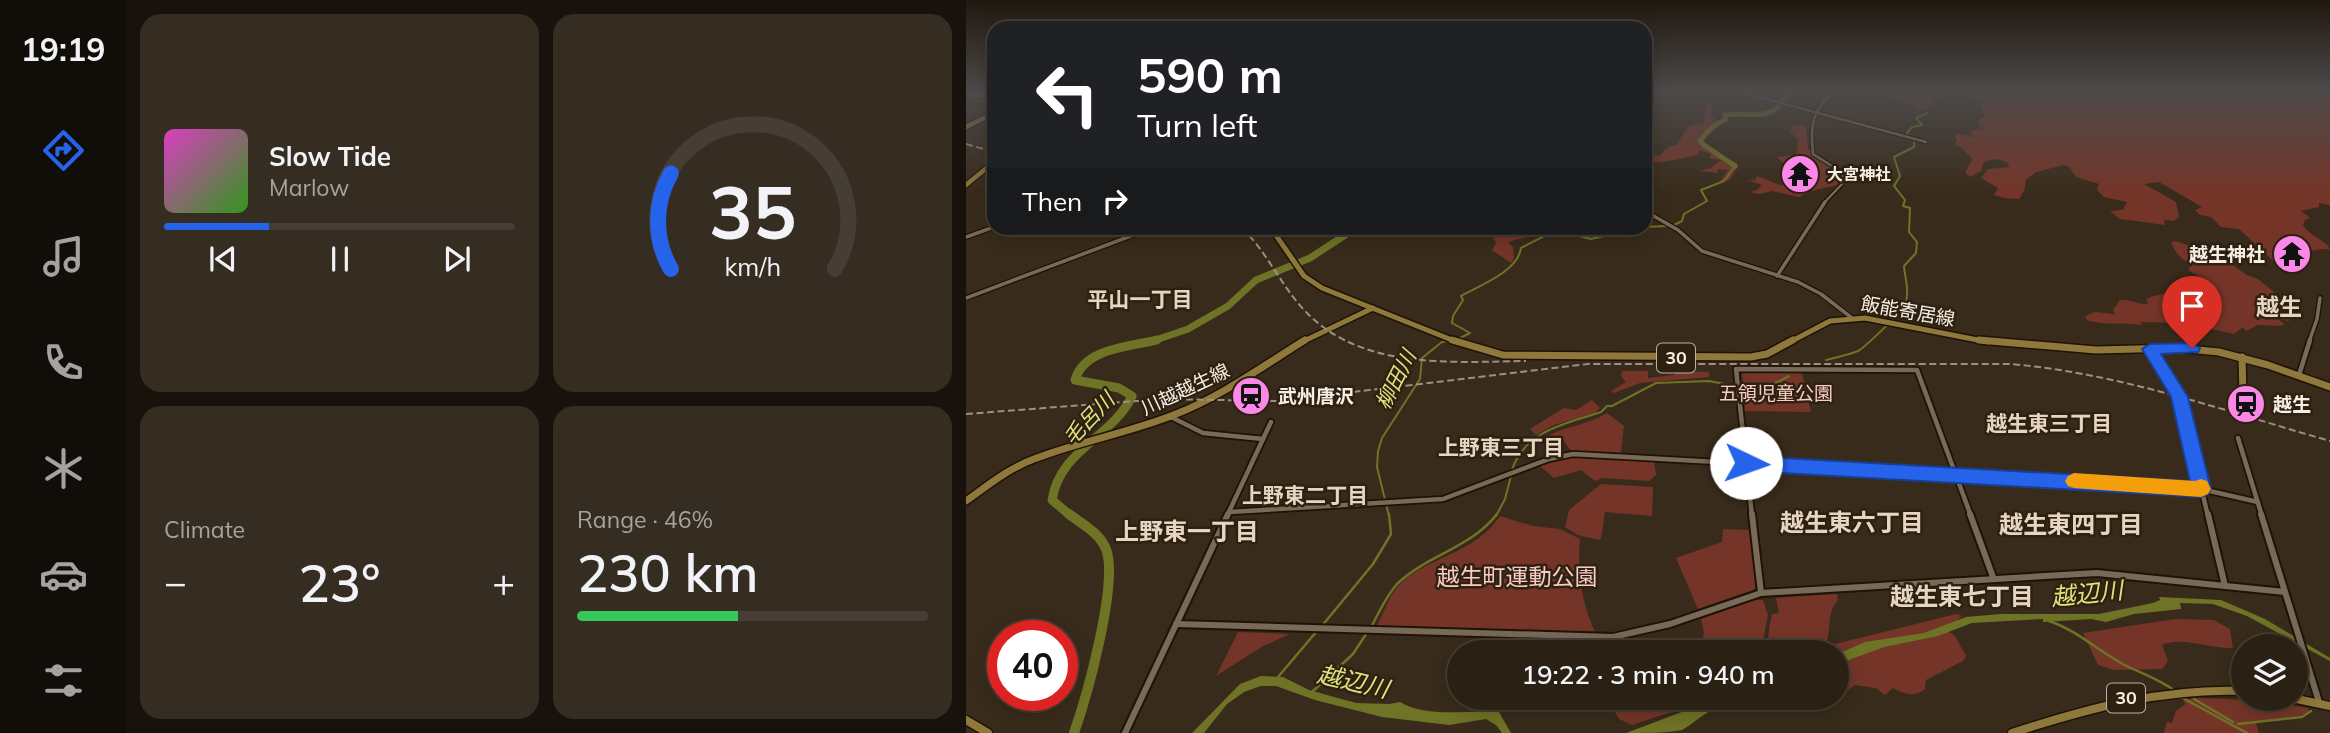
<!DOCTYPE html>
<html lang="en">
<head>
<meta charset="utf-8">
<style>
  :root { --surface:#2a2014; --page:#362d22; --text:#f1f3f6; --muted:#a5a3a0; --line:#463e34; --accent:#2563eb }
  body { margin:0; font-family:Mulish,"Noto Sans JP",sans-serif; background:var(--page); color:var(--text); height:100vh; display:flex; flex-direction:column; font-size:26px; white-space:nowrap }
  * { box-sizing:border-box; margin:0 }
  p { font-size:23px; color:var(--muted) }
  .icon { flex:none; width:38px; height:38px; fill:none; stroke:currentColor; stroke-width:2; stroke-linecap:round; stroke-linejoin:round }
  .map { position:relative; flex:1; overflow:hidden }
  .sheet { display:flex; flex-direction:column; gap:14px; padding:14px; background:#17120b; width:840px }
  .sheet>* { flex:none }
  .banner { position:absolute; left:21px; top:21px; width:665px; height:214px; border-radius:21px; box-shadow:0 4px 18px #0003,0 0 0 2px var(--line); background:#202124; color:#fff; overflow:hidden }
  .tools { position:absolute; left:1265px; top:634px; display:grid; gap:14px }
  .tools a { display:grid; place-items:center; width:77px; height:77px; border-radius:50%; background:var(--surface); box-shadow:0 4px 18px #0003,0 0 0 2px var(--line); font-size:35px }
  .speed { position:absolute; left:21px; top:620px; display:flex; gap:14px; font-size:35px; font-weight:700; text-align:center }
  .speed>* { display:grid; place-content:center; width:91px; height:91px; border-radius:50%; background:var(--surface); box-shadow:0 4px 18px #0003,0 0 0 2px var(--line); line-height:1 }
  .speed .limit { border:10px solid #d22; background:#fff; color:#111 }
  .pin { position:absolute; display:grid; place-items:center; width:60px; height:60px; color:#fff; margin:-72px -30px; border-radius:50% 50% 50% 0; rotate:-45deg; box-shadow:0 0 7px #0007 }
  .pin .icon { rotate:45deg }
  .me { position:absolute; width:77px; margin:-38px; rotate:93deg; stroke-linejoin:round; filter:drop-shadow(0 0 5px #0008) }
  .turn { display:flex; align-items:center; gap:24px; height:147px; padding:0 35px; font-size:32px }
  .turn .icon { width:91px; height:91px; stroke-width:2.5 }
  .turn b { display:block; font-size:49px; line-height:60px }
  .then { display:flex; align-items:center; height:66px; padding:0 35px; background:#0003; gap:14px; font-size:26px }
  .big { font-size:52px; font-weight:600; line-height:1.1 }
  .sheet .widget { flex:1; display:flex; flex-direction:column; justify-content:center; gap:10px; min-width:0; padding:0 24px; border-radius:21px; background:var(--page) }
  .sheet .dial { align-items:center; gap:0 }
  .dial svg { height:182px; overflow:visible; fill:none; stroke:var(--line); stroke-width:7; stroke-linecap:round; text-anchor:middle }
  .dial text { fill:var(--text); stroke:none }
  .song { display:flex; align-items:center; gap:21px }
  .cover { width:84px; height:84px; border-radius:10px; background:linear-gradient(135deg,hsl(310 70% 55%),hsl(110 70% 35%)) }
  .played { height:7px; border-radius:4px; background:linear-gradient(90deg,var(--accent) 30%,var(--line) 30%) }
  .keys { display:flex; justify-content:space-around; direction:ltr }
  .heat { display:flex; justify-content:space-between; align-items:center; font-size:38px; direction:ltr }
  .charge { height:10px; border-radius:5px; background:linear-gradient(90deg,#34c759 46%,var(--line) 0) }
  .sheet .tiles { flex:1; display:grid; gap:14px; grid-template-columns:repeat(2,1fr) }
  .trip { position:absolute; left:481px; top:640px; width:402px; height:70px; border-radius:35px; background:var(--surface); box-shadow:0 4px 18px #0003,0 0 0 2px var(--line); font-weight:600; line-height:70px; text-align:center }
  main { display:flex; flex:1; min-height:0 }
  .tab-bar { display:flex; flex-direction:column; width:126px; justify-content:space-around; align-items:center; background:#110d08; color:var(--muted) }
  .tab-bar .icon { width:49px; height:49px }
  .tab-bar .active { color:var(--accent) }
  .tab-bar b { font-size:32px; color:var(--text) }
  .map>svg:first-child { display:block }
  .green { fill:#743528 }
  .water { fill:#6f7326 }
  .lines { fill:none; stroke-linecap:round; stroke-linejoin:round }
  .stream-far1 { stroke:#6f7326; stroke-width:2 }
  .stream { stroke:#6f7326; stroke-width:2.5 }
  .river-far3 { stroke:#6f7326; stroke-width:5 }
  .river-far2 { stroke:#6f7326; stroke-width:7 }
  .river-far1 { stroke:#6f7326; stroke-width:9 }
  .river { stroke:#6f7326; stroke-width:10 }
  .minor-far3-casing { stroke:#1f1305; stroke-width:5 }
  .minor-far2-casing { stroke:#1f1305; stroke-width:6 }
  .minor-far1-casing { stroke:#1f1305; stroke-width:8 }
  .minor-casing { stroke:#1f1305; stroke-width:10 }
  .major-far3-casing { stroke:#1f1305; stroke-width:7 }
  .major-far2-casing { stroke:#1f1305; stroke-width:8 }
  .major-far1-casing { stroke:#1f1305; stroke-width:10 }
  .major-casing { stroke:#1f1305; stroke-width:11 }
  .minor-far3 { stroke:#786a58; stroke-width:2.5 }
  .minor-far2 { stroke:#786a58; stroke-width:3.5 }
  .minor-far1 { stroke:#786a58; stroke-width:4.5 }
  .minor { stroke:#786a58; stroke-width:6 }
  .major-far3 { stroke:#8e783b; stroke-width:4.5 }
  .major-far2 { stroke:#8e783b; stroke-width:5 }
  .major-far1 { stroke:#8e783b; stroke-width:7 }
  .major { stroke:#8e783b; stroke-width:8 }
  .rail { stroke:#9b9083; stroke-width:2; stroke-dasharray:7 3.5; stroke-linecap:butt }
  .route { fill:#2563eb; stroke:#184099; stroke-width:2 }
  .slow { fill:#f59e0b }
  .labels { text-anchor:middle; stroke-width:5; stroke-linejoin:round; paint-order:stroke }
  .far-poi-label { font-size:16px; font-weight:bold; fill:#f7efe4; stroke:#2e2111; text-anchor:start }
  .shield { fill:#2e2111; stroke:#bbb1a5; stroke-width:2 }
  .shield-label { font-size:18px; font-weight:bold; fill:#f7efe4 }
  .poi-label { font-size:19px; font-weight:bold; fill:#f7efe4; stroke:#2e2111; text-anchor:start }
  .street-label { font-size:19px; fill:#f7efe4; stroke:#2e2111 }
  .park-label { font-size:19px; fill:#f8ccc2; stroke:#2e2111 }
  .neighbourhood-label { font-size:21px; font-weight:bold; fill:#e6d6c1; stroke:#2e2111 }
  .water-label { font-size:21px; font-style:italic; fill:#dee47b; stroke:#2e2111 }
  .quarter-label { font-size:23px; font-weight:bold; fill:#e6d6c1; stroke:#2e2111 }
  .near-park-label { font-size:23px; fill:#f8ccc2; stroke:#2e2111 }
  .near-neighbourhood-label { font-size:24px; font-weight:bold; fill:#e6d6c1; stroke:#2e2111 }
  .near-water-label { font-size:24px; font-style:italic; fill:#dee47b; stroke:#2e2111 }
</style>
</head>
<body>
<main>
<nav class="tab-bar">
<b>19:19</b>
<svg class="icon active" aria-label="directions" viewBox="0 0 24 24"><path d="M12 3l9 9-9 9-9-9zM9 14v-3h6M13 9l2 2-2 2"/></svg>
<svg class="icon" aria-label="music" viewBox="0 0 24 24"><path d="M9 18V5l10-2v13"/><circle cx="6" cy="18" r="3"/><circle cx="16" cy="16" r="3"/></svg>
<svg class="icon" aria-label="phone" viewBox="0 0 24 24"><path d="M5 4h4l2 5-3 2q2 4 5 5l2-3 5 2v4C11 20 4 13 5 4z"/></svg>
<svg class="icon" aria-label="climate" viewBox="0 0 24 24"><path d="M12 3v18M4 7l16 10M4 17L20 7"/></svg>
<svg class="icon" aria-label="car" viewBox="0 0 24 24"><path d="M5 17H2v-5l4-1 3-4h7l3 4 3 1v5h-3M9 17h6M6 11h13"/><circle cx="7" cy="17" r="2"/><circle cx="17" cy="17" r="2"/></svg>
<svg class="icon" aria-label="filters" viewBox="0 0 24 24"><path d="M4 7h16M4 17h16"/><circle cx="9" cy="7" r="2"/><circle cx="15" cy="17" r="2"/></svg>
</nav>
<section class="sheet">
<div class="tiles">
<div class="widget">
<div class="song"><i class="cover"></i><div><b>Slow Tide</b><p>Marlow</p></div></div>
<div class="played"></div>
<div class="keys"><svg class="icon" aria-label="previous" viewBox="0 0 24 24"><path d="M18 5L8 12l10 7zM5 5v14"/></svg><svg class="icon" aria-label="pause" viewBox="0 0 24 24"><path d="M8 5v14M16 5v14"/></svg><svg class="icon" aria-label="next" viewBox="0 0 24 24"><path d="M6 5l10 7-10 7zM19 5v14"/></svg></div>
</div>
<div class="widget dial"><svg viewBox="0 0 100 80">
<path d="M14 69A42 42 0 1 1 86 69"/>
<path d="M14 69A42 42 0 0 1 14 27" stroke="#2563eb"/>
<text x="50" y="56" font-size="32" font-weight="700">35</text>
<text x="50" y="72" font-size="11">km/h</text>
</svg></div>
<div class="widget"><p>Climate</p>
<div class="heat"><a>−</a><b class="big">23°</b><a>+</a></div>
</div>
<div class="widget"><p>Range · 46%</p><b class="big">230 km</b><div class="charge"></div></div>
</div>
</section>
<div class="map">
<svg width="1364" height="733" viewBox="0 0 1364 733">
  <rect width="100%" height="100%" fill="#382b1b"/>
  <g class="green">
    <path d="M920 92H1364V205L1353 203V207L1335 211 1344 218 1339 220 1337 225C1344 237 1359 239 1364 249 1358 249 1342 250 1337 253L1339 259 1319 261 1315 268 1273 229 1255 227 1245 217 1234 215 1229 210 1236 207 1193 182 1178 184 1210 202 1213 217 1208 221 1198 220 1199 225 1154 219 1144 211 1157 210 1161 202 1138 197 1131 190 1133 184 1110 177 1103 167 1098 165 1070 172 1060 180 1058 191 1053 199 1038 198 1028 195 1032 188 1015 178 1022 169 1043 167 1042 163C1033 159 1027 157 1017 163L1015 171 1004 177 999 173 1006 159 996 148 989 144 991 140 988 137 992 134 1015 138 1003 134 1009 129 1017 130 1012 124 1014 118 1019 117 1014 105 1020 99 995 95 967 98 968 102 962 105 964 108 953 111C942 98 933 104 920 92Z"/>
    <path d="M746 103 745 115 751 120 733 141 751 155 771 163 772 167 763 180 753 183 762 170 752 169 751 173 734 171 744 168 755 160 743 158 745 154 733 150 732 155C716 158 693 165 679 161V154L693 156 702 147 710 145 723 126 738 122 740 105Z"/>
    <polygon points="828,125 840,126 842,149 871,169 875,179 871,185 845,191 833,197 806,191 794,194 783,192 791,190 796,185 782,180 789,180 791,176 814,185 819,184 816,180 821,167 811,157 830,155 833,140 824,132"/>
    <path d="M530 228H569L573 233C565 239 553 236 542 243L547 247 548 258 545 263 526 250 530 243 526 235 534 230Z"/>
    <path d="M1209 241 1249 253 1281 275 1292 279 1324 305 1328 318 1322 321 1312 319 1318 324 1315 326 1292 325 1280 331 1277 327 1268 334 1219 323 1175 322V325C1156 322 1139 326 1121 320L1119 316 1129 312 1149 314 1147 310 1154 300C1166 299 1172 305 1182 304L1180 299C1199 290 1223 295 1240 284V280L1222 270 1226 264C1215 260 1210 253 1205 243Z"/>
    <polygon points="656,371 682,371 682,378 708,375 713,371 742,372 744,375 743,377 674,383 648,393 645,391 660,382 655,376"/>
    <polygon points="776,373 836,373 845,412 779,411"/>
    <polygon points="626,400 634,408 629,413 588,425 570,435 564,429 598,408 610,410"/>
    <path d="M641 413 658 426 655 452 652 454 605 451 595 437 584 443 580 437C599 426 622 425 641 413Z"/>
    <polygon points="615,456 688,461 690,475 683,481 636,478 629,481 615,470 588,478 574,466 594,459"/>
    <polygon points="635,484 687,487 686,516 639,512 635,539 632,540 612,535 599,527 603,510"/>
    <path d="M534 516 567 526 594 529 614 539C611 571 615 601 629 632L411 626C418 612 424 593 435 583 464 556 510 553 534 516Z"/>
    <polygon points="757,529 784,530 790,587 787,590 732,609 710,558 756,542"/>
    <path d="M871 594 872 600C859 615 867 629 859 645L847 653H805C800 638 803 629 806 614L813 613 810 598Z"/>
    <path d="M786 600H797L802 615 797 641 801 653H721C737 642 741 639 735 619Z"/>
    <path d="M990 614 996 616 985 625 983 632 989 636 1000 656 997 661 960 680 959 689C948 698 939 694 927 688L919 695 910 688 889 685 872 697V653H860L869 644Z"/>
    <path d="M1209 619 1248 620 1264 629 1267 648C1244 649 1216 636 1196 645L1202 661 1196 669 1148 670 1132 665 1117 633Z"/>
    <polygon points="272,632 322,634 322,635 297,646 250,676"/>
    <polygon points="650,698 831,698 799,711 791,705 780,708 744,699 666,725 653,719 644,704"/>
    <polygon points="1227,698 1291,700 1342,708 1343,712 1334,716 1290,723 1293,733 1198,733 1201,722 1206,723 1210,711 1220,704 1217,701"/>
  </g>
  <g class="water">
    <polygon points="1193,597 1255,600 1299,619 1364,658 1364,661 1281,616 1247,604 1214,603 1215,609 1168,614 1140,622 1125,619 1077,622 1077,619 1006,623 972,636 918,647 872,664 872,654 899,642 958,633 1000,617 1035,614 1133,614 1187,603 1194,600"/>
    <path d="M295 676 317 677 343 690 390 703 423 704 434 702C464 719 500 709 533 712L545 733H536L530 725 520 719 483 725 416 717 349 700 310 686H295L278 692 261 704 238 733H226L274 684Z"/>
    <path d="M753 698H780C767 706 762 705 749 709 736 714 727 724 716 730 701 733 676 733 660 733Z"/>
  </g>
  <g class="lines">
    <g class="stream-far1">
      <polyline points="944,137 941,133 946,127 956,125 950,118 961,113"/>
      <polyline points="706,226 716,221 718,214 741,201 735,190 758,181 769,166"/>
      <polyline points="679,227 701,226"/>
      <path d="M492 339 504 333 486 323 487 316 497 300 495 296C515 285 552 271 555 248L590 230 625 239 674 228"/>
      <path d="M860 360C870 357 883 355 892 351 898 348 937 311 939 305 944 291 939 279 938 266L950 253 951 242 943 232 944 208 937 206 939 200 928 186 934 176 928 157 948 147V140"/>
      <polyline points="774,387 804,386 823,376"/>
      <path d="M546 470C559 430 600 424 635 412L641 406H646L690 383 743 381 769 386"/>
      <polyline points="423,516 411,467 412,451 416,438 454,379 456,358 476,342 483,341"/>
      <polyline points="530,516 539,499 545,476"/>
    </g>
    <g class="stream">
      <path d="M1083 621C1110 630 1130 649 1155 663 1173 673 1192 678 1209 691"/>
      <polyline points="355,627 407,564 425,534 423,514"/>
      <path d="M405 627C413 613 420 596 431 584 461 555 505 548 531 514"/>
      <polyline points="312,677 351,631"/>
      <polyline points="347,691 387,654 402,631"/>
      <polyline points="1215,697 1281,733"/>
      <polyline points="1228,699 1267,722"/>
      <polyline points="1272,724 1336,717 1345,711"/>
    </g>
    <path class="river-far3" d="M769 166 738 145 734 141C741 131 749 124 760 119L759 115C787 111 807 125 822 92"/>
    <polyline class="river-far2" points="184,342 222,329 262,306 290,280 344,258 390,228"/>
    <path class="river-far1" d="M105 516 86 500C94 449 147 437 166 396L153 388 109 380C118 348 163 347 191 340"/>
    <path class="river" d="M103 514C116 524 136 534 141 552 151 588 121 696 108 733"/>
    <defs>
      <g id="minor-far3">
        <polyline points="774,92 960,142"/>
        <path d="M858 203 876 184 877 173 847 154C844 126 846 111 867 92"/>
      </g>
      <g id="minor-far2">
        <polyline points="679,211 712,230 736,251 832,282 855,294 886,318"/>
        <polyline points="0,237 28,227"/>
        <polyline points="811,276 859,202"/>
        <polyline points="0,298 186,228"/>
        <polyline points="1343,342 1351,319 1354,298"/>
      </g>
      <g id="minor-far1">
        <polyline points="1184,350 1213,397 1242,516"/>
        <polyline points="1333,375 1344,340"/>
        <polyline points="205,417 237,433 297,439"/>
        <polyline points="1272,438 1296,516"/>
        <polyline points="263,512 477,499 583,459 607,454 1235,489 1292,502"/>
        <polyline points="261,516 305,422"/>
        <polyline points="786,516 770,369 951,370 1005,516"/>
      </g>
      <g id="minor">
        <polyline points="786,514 795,593"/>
        <polyline points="1004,514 1027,577"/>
        <polyline points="1242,514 1259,586"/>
        <polyline points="1295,514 1353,702"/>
        <polyline points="210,624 647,637 704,624 795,593 1131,573 1319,592"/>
        <polyline points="159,733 262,514"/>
      </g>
      <g id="major-far3">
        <polyline points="0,94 28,96"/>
        <polyline points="0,127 28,113"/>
        <polyline points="0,185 28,162"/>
      </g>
      <g id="major-far2">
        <polyline points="305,228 338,276 356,288 491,342"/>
        <polyline points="336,342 407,308"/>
        <polyline points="824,342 864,321 899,318 1022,342"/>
      </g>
      <g id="major-far1">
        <polyline points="486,340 537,355 785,357 801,354 827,340"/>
        <polyline points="1013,340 1130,350 1212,348 1253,352 1302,365 1364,387"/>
        <polyline points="1276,357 1277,397"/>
        <path d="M0 501C21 486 43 468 68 459 114 441 163 433 210 414 256 396 297 366 339 340"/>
      </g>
      <g id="major">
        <polyline points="1326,698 1364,706"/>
        <polyline points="0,720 22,733"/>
        <path d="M1046 733C1123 708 1197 688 1278 691"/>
      </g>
    </defs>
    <use href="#minor-far3" class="minor-far3-casing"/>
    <use href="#minor-far2" class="minor-far2-casing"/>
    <use href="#minor-far1" class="minor-far1-casing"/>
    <use href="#minor" class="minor-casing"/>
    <use href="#major-far3" class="major-far3-casing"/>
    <use href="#major-far2" class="major-far2-casing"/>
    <use href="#major-far1" class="major-far1-casing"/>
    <use href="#major" class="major-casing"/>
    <use href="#minor-far3" class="minor-far3"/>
    <use href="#minor-far2" class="minor-far2"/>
    <use href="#minor-far1" class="minor-far1"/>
    <use href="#minor" class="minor"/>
    <use href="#major-far3" class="major-far3"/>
    <use href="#major-far2" class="major-far2"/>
    <use href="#major-far1" class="major-far1"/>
    <use href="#major" class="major"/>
    <g class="rail">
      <polyline points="0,144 28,152"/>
      <path d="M276 228C302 253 316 288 341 313 397 370 487 362 560 361"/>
      <path d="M0 414 196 399 311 401 622 364H1044C1153 373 1259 411 1364 441"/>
    </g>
  </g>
  <linearGradient id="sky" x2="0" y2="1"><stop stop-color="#1f180f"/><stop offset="0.47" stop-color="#4d4a4a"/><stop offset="1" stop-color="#4d4a4a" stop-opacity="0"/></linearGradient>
  <rect width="1364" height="194" fill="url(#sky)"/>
  <polygon class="route" points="1226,343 1234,348 1232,352 1195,354 1222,397 1245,489 1242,494 1235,497 780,471 774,468 771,463 774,458 780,456 1224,481 1205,397 1176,349 1184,344"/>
  <polygon class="slow" points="1108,473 1229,481 1235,479 1241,481 1245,489 1242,494 1235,497 1108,488 1102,486 1099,481 1102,476"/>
  <defs>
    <symbol id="temple-disc" viewBox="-11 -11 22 22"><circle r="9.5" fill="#fb87e6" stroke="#2e2111"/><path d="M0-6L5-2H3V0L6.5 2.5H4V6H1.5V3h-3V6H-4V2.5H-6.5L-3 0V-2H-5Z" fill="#111"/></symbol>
    <symbol id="station-disc" viewBox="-11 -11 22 22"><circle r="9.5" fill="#fb87e6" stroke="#2e2111"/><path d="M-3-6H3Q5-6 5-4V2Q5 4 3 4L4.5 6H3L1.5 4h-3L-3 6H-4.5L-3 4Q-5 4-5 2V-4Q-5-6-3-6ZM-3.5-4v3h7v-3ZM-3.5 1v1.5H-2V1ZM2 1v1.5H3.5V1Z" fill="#111"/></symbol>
  </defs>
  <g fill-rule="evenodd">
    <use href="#temple-disc" x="812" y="152" width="44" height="44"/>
    <use href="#temple-disc" x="1304" y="232" width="44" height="44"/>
    <use href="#station-disc" x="263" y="374" width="44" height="44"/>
    <use href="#station-disc" x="1258" y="382" width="44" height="44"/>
  </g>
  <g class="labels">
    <g class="far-poi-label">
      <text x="861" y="180">大宮神社</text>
    </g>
    <g class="shield">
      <rect x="691" y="343.5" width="38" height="29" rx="5"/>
      <rect x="1141" y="683.5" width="38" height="29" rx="5"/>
    </g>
    <g class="shield-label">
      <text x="710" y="364">30</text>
      <text x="1160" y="704">30</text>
    </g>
    <g class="poi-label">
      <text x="1299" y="261" text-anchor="end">越生神社</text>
      <text x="312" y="403">武州唐沢</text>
      <text x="1307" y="411">越生</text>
    </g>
    <g class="street-label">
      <text transform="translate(942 311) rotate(10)" y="7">飯能寄居線</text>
      <text transform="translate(219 389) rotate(-25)" y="7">川越越生線</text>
    </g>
    <g class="park-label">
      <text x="810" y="400">五領児童公園</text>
    </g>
    <g class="neighbourhood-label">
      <text x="174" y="307">平山一丁目</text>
      <text x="1083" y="431">越生東三丁目</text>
      <text x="535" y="455">上野東三丁目</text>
      <text x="339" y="503">上野東二丁目</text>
    </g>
    <g class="water-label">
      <text transform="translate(430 380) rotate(-63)" y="7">柳田川</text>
      <text transform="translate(123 419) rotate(-46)" y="7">毛呂川</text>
    </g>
    <g class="quarter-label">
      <text x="1313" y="315">越生</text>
    </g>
    <g class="near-park-label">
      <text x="551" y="585">越生町運動公園</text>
    </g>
    <g class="near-neighbourhood-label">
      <text x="886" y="531">越生東六丁目</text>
      <text x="1105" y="533">越生東四丁目</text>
      <text x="221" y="540">上野東一丁目</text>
      <text x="996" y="605">越生東七丁目</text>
    </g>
    <g class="near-water-label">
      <text transform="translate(1121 594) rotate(-6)" y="8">越辺川</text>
      <text transform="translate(387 682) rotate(13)" y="8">越辺川</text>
    </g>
  </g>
</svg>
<div class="tools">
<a><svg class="icon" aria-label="layers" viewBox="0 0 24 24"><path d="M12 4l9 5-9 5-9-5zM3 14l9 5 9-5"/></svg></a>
</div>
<div class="speed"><div class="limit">40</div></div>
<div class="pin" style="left:1226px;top:348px;background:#d93025"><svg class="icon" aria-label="arrive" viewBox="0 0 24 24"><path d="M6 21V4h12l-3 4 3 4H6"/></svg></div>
<svg class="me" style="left:780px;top:463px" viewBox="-20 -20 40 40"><circle r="19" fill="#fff"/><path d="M0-13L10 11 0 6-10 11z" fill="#2563eb"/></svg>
<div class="trip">19:22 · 3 min · 940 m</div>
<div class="banner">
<div class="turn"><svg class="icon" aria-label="left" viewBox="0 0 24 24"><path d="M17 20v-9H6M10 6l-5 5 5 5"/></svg><div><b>590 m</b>Turn left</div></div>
<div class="then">Then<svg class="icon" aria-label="right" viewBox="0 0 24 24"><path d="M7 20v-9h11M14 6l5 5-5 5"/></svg></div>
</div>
</div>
</main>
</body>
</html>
